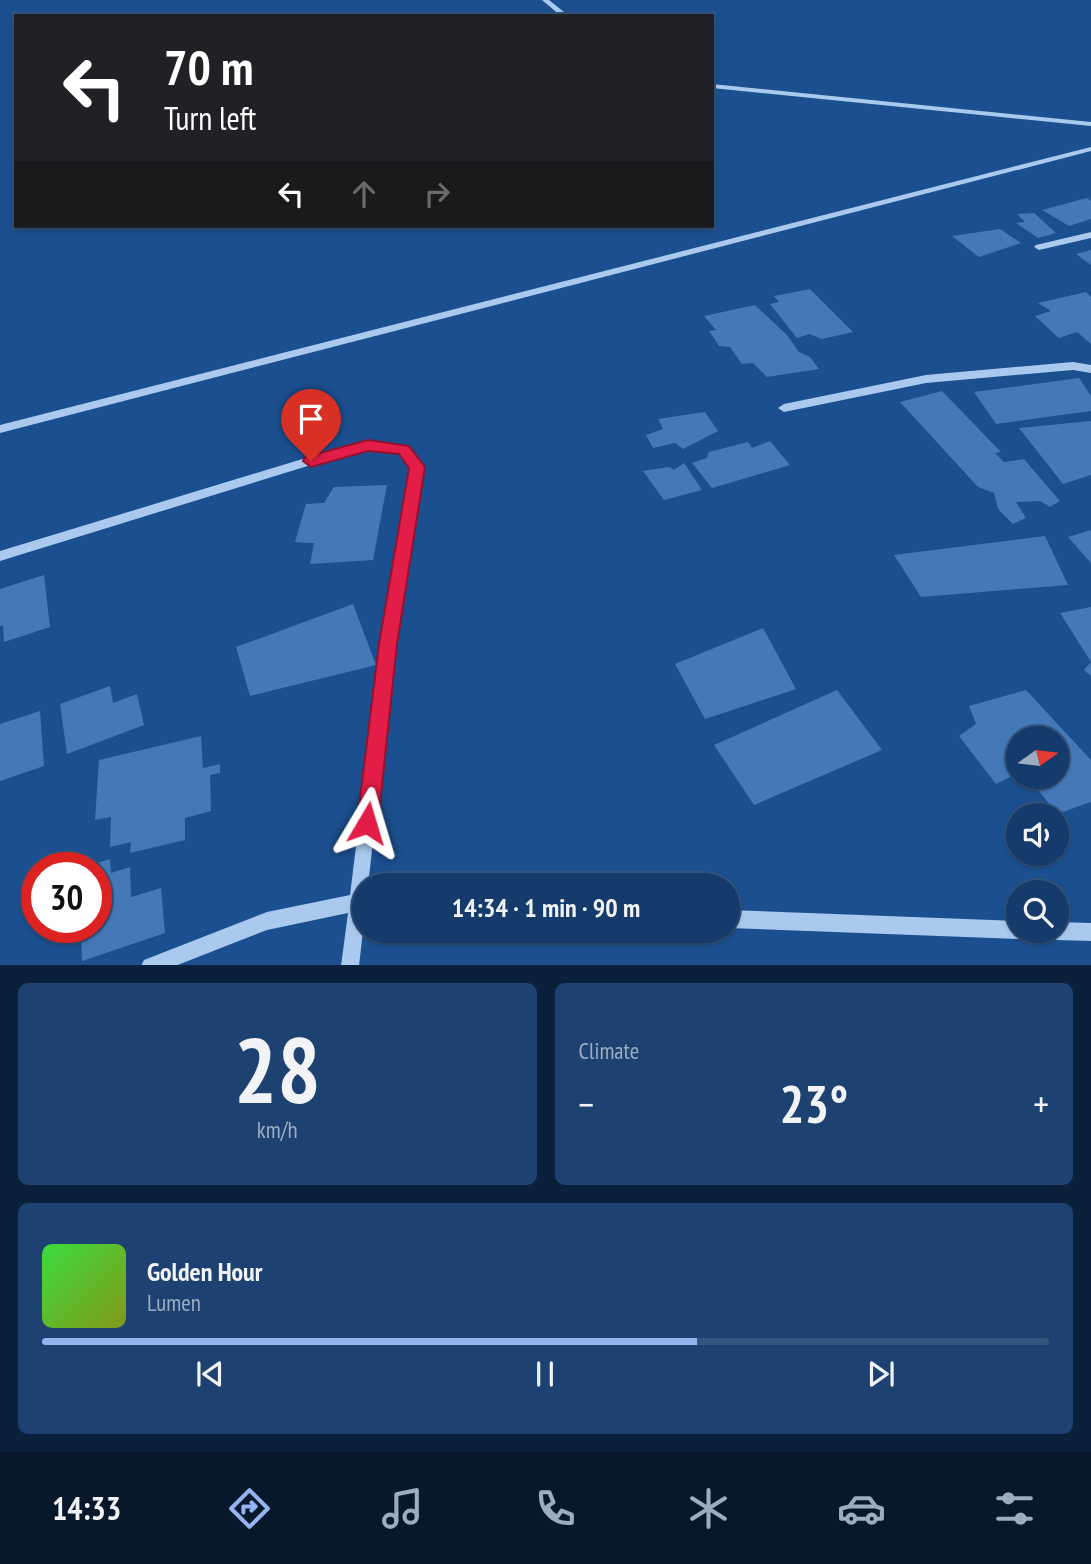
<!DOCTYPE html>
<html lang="en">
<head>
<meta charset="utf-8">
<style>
  :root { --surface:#143b6b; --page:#1d4271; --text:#f1f3f6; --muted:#9dadc1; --line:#33557e; --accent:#95b2f1 }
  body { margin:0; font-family:"PT Sans Narrow",sans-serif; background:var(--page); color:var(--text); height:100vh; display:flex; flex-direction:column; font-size:26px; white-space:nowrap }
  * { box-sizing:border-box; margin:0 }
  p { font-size:23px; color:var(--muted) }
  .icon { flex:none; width:38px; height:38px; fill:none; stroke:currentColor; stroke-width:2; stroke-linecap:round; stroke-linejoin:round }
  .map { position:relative; height:965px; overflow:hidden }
  .side { display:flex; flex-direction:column; gap:18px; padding:18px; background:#0b203b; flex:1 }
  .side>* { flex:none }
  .banner { position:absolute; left:14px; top:14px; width:700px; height:214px; border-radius:0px; box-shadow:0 2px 5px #0004,0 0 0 2px var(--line); background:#202124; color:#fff; overflow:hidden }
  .needle { width:46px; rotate:76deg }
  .tools { position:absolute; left:1006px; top:726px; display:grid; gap:14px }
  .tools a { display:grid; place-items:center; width:63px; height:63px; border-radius:50%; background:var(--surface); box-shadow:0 2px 5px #0004,0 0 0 2px var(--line); font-size:35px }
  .speed { position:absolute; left:21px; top:852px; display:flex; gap:14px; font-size:35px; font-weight:700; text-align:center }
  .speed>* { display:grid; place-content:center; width:91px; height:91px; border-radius:50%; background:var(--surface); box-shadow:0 2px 5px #0004,0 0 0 2px var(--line); line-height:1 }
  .speed .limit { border:10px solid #d22; background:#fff; color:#111 }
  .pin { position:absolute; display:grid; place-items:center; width:60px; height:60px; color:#fff; margin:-72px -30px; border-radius:50% 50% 50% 0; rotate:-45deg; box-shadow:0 0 7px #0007 }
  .pin .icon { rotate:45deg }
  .me { position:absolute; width:77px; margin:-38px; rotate:7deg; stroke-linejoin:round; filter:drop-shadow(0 0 5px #0008) }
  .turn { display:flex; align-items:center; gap:24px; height:147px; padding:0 35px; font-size:32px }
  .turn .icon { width:91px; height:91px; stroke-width:2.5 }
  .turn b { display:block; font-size:49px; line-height:60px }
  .lanes { display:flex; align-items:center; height:66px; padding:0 35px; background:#0003; justify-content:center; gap:35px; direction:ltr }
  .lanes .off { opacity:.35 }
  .big { font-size:52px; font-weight:700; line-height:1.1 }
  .side .tile { flex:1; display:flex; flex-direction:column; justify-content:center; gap:10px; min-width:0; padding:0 24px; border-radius:10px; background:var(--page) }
  .side .dial { align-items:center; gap:0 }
  .dial b { font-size:91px; line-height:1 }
  .song { display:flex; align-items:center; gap:21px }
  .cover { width:84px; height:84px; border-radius:10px; background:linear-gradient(135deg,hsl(120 70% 55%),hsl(70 70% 35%)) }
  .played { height:7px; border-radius:4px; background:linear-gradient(90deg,var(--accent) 65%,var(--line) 65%) }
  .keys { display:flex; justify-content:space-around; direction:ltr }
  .heat { display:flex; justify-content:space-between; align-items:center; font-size:38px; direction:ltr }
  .side .tiles { flex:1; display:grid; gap:18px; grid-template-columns:1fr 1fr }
  .tile:last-child { grid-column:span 2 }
  .trip { position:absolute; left:352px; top:873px; width:388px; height:70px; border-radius:35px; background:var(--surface); box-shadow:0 2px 5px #0004,0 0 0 2px var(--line); font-weight:700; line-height:70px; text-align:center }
  .tabs { display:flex; height:112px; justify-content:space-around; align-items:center; background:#08182b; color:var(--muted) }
  .tabs .icon { width:49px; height:49px }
  .tabs .current { color:var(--accent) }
  .tabs b { font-size:32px; color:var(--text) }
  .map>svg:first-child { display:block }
  .building { fill:#4478b7 }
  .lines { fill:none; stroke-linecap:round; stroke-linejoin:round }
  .minor { fill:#a9c9ee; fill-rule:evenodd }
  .route { fill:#e11d48; stroke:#92132f; stroke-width:2 }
</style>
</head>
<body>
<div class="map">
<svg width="1091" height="966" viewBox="0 0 1091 966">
  <rect width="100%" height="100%" fill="#1b4f8f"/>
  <g class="building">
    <polygon points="1087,198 1091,201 1091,219 1069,226 1042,210"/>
    <polygon points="1034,213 1056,233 1038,238 1016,223 1025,222 1017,214"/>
    <polygon points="1000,229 1021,243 979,257 952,236"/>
    <polygon points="1091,250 1091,265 1076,254"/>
    <polygon points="810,289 853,332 822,339 809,334 797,338 770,304 779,302 774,296"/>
    <polygon points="1086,292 1091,297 1091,344 1077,332 1059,338 1035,316 1051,311 1038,303"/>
    <polygon points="755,305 787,335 799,352 810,357 819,369 767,377 753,363 742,364 730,347 719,346 709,331 716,330 704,316"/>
    <polygon points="1079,378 1091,396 1091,411 996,424 974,392"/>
    <polygon points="942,391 1001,452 995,453 1004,462 1024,459 1060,501 1050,507 1040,501 1016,502 1026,518 1013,524 998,509 994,493 978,487 900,402"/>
    <polygon points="705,412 718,431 683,449 675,443 653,448 646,435 663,429 658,419"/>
    <polygon points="1091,421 1091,475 1063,484 1019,428"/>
    <polygon points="770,441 790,465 712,488 692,463 707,458 709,452 748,442 752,448"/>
    <polygon points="684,463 702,490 664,500 643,471 669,467 674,470"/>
    <polygon points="387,485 373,560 310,564 314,543 295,542 306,504 324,503 334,487"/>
    <polygon points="1091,530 1091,563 1068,537"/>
    <polygon points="1045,536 1068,585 921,597 894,555"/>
    <polygon points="44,575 50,627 4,642 3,625 0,626 0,589"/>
    <polygon points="353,604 376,665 250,696 236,647"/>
    <polygon points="1091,607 1091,676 1084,670 1091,662 1060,613"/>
    <polygon points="763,628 796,689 705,719 675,664"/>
    <polygon points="110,686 113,703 137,694 144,725 67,754 60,704"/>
    <polygon points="837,690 882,750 754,805 714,745"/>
    <polygon points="1026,690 1091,760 1091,802 1057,814 1028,777 1057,777 1057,738 1018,738 1018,773 996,784 959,736 976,724 969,706"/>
    <polygon points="40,711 44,766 0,781 0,724"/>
    <polygon points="201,736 203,768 220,764 220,773 210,775 211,811 185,818 185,840 130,853 131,842 110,847 111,817 95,820 99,760"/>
    <polygon points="110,859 111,873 130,867 131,897 161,888 165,933 82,961 81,928 96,928 96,868 84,867"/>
  </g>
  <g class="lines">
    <g class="minor">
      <polygon points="542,0 549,0 569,16 561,16"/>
      <polygon points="712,84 1091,122 1091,126 712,88"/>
      <polygon points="1091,147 1091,151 0,433 0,425"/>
      <polygon points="1091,232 1091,238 1039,250 1034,247 1036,245"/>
      <polygon points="1073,362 1091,365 1091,373 1073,370 926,383 784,412 778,408 784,404 926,375"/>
      <polygon points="368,441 408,446 423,467 395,644 368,886 364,886 364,922 359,966 341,966 348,913 267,930 175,966 141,966 144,960 267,912 350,895 381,644 411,467 400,453 368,449 337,457 0,561 0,551 332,450"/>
      <polygon points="728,910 1018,921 1018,931 1026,931 1024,936 1018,939 728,928"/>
      <polygon points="1057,922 1091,923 1091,941 1057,940 1051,937 1048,931 1057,931"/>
    </g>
  </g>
  <polygon class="route" points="368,440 409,446 425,467 397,644 378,823 375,831 367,834 360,831 357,823 379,644 409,468 399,454 368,451 311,467 303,461 305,457"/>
</svg>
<div class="tools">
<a><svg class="needle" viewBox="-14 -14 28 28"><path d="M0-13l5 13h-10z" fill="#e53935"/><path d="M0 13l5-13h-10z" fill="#9dadc1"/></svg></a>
<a><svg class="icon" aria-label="sound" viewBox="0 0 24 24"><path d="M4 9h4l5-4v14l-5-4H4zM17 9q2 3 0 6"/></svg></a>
<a><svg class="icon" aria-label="search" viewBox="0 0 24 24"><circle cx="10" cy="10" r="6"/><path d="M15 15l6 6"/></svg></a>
</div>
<div class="speed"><div class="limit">30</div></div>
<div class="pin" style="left:311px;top:461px;background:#d93025"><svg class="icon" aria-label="arrive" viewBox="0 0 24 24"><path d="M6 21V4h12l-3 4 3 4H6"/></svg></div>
<svg class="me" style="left:367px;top:823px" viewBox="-20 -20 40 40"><path d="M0-17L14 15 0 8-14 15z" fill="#e11d48" stroke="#fff" stroke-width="4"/></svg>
<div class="trip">14:34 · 1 min · 90 m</div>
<div class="banner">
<div class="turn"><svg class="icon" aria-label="left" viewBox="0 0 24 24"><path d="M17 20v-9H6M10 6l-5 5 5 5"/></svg><div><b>70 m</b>Turn left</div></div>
<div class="lanes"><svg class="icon" aria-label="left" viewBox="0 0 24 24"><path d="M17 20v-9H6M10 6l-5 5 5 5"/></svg><svg class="icon off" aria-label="ahead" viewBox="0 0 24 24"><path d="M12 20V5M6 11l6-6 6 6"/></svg><svg class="icon off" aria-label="right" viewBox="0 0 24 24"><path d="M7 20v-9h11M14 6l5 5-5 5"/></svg></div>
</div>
</div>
<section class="side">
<div class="tiles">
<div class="tile dial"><b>28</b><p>km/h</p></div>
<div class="tile"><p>Climate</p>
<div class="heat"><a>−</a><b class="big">23°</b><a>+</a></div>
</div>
<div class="tile">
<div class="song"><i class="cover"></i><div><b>Golden Hour</b><p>Lumen</p></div></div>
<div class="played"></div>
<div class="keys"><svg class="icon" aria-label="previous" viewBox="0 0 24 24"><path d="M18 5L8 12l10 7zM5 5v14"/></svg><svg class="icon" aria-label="pause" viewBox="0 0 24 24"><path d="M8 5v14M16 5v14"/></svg><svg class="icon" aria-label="next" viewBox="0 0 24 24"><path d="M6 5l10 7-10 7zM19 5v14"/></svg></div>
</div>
</div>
</section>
<nav class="tabs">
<b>14:33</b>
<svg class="icon current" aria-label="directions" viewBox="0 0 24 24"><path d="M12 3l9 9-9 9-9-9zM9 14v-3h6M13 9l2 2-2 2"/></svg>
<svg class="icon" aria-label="music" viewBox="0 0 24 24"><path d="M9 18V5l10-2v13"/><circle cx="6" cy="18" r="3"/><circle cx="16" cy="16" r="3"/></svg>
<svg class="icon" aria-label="phone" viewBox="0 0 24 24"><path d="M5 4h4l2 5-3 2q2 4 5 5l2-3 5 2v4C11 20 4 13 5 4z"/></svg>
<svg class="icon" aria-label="climate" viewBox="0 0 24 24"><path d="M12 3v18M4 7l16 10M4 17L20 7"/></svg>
<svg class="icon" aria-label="car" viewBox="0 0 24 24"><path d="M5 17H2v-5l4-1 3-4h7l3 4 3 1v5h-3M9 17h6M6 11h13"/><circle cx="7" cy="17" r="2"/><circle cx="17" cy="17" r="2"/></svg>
<svg class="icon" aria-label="filters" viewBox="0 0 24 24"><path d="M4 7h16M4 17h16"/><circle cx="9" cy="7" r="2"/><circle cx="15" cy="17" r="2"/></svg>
</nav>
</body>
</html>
